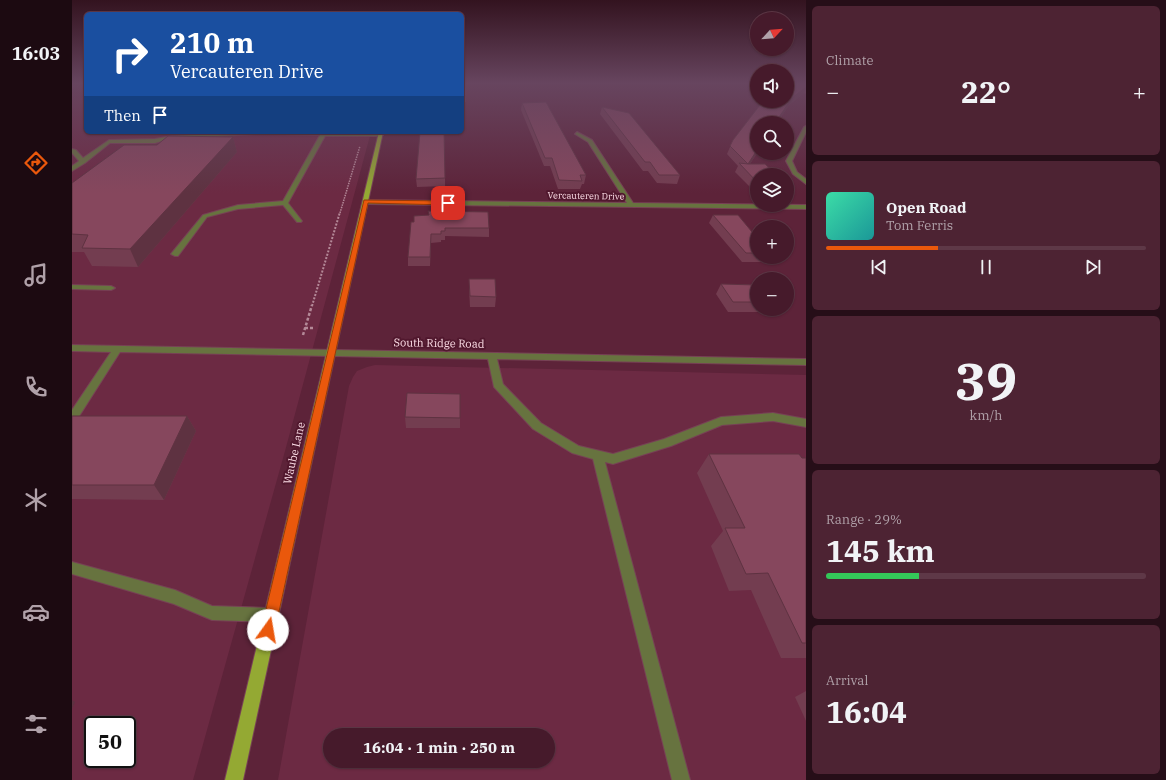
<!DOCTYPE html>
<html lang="en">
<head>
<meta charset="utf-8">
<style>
  :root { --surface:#461a2b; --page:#4d2333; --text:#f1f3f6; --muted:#b0a1a9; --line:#5e3847; --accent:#ea580c }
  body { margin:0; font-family:"IBM Plex Serif",serif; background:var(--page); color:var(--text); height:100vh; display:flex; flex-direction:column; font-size:15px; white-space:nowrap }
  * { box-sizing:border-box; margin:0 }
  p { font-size:13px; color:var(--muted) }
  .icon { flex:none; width:22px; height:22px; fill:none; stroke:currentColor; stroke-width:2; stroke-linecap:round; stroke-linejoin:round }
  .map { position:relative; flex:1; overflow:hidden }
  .panel { display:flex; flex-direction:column; gap:6px; padding:6px; background:#260e18; width:360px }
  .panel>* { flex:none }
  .guide { position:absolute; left:12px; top:12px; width:380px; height:122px; border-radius:6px; box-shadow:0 1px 3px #0004,0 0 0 1px var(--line); background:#1a4fa0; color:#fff; overflow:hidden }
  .needle { width:26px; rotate:64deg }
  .tools { position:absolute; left:678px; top:12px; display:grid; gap:8px }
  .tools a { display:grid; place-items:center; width:44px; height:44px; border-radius:50%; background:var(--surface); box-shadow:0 1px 3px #0004,0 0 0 1px var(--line); font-size:20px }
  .speed { position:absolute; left:12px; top:716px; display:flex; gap:8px; font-size:20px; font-weight:700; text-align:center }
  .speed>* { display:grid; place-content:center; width:52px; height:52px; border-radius:50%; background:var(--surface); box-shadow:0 1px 3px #0004,0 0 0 1px var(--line); line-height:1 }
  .speed .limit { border:2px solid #111; border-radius:6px; background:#fff; color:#111 }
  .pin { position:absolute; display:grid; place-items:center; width:34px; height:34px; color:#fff; margin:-17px; border-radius:8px; box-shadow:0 2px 6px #0006 }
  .me { position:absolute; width:44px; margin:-22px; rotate:13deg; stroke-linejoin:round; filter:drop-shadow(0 0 3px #0008) }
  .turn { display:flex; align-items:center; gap:14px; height:84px; padding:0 20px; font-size:18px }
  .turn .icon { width:52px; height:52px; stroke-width:2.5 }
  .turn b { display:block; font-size:28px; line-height:34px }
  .then { display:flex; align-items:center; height:38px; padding:0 20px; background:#0003; gap:8px; font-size:15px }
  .big { font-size:30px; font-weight:700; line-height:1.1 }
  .panel .card { flex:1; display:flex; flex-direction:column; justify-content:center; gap:6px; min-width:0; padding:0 14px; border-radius:6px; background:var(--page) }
  .panel .dial { align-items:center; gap:0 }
  .dial b { font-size:52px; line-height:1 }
  .song { display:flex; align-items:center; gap:12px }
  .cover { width:48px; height:48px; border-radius:6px; background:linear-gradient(135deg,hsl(160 70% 55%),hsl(180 70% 35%)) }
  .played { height:4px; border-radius:2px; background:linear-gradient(90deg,var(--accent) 35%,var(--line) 35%) }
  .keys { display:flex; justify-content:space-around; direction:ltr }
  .heat { display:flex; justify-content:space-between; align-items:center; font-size:22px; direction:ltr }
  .charge { height:6px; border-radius:3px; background:linear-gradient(90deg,#34c759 29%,var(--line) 0) }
  .trip { position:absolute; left:251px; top:728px; width:232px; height:40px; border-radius:20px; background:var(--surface); box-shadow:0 1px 3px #0004,0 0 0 1px var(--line); font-weight:700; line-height:40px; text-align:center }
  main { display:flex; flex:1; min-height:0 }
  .menu { display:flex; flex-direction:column; width:72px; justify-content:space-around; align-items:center; background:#1c0a11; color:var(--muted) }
  .menu .icon { width:28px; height:28px }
  .menu .on { color:var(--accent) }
  .menu b { font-size:18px; color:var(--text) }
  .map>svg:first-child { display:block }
  .built { fill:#6c2a43; fill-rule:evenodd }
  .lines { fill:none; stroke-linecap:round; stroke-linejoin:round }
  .minor-casing { stroke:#774155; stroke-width:2 }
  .major-casing { stroke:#774155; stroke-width:2 }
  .path-far2 { stroke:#b48998; stroke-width:1.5; stroke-dasharray:1.5 1; stroke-linecap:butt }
  .path-far1 { stroke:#b48998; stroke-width:2; stroke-dasharray:2 1.5; stroke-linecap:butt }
  .path { stroke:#b48998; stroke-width:2.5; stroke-dasharray:3 2; stroke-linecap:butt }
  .minor { fill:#67733f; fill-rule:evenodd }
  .major { fill:#94a933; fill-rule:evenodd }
  .wall { fill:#733d50 }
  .shaded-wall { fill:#5e3241 }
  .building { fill:#86475d; stroke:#5e3241 }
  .route { fill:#ea580c; stroke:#983908 }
  .labels { text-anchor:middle; stroke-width:4; stroke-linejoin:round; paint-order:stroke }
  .far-street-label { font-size:9px; fill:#fddee7; stroke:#51182e }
  .street-label { font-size:11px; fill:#fddee7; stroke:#51182e }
</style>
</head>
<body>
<main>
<nav class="menu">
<b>16:03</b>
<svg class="icon on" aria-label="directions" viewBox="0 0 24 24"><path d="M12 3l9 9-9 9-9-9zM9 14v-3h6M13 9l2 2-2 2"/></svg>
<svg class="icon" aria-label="music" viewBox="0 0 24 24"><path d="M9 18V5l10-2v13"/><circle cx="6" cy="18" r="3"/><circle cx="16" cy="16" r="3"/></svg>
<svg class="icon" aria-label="phone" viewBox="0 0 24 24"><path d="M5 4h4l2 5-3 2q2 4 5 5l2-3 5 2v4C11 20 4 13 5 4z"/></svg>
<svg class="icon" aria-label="climate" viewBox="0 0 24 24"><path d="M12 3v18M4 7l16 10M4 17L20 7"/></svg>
<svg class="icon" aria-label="car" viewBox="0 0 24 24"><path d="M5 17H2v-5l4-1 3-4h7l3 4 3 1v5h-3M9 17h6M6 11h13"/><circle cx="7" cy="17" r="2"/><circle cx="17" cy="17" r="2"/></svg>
<svg class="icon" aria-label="filters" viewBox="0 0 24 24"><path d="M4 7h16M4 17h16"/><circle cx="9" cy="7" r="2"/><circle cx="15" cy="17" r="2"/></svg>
</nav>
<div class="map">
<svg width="734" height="780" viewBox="0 0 734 780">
  <rect width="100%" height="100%" fill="#5d2339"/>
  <g class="built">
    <path d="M0 83H14V132H299L213 451 121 780H0ZM21 725H55V759H21Z"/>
    <path d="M303 365 734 375V780H206L277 386 281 377 285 371 295 367ZM258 735H476V761H258Z"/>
  </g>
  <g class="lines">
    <defs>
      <g id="minor">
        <polygon points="734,126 734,132 720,161 725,172 734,179 734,184 721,174 714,161 732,127"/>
        <polygon points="177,132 309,134 311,135 309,136 253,136 216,203 230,221 229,222 225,222 211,205 166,209 135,217 106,256 103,256 99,254 131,215 166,205 211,201 248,135 187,134 100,138 83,143 38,143 13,163 0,171 0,166 7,161 0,153 0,149 4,150 11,158 37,140 83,139 100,136"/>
        <polygon points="505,132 520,140 561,203 734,205 734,209 294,204 291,202 294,200 555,203 516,142 503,134"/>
        <polygon points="0,285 39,286 43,288 39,290 0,289"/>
        <polygon points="0,345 734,359 734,365 425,359 431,384 469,423 507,446 541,454 592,439 649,417 701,413 734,419 734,427 701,421 650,425 599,446 541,464 533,462 618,780 600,780 521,459 500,453 461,429 422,387 416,359 48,352 4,421 0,422 0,410 39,352 0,351"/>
        <polygon points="0,562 103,590 140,606 200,608 205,610 207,615 205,620 200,622 140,620 102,604 0,574"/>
      </g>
      <polygon id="major" points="307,132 311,132 171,780 153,780"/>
    </defs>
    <use href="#minor" class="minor-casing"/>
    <use href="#major" class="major-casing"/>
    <polyline class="path-far2" points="268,213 288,146"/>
    <polyline class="path-far1" points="240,306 268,212"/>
    <g class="path">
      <polyline points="233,328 241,328"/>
      <polyline points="231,335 240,305"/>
    </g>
    <use href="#minor" class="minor"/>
    <use href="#major" class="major"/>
  </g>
  <g class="wall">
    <polygon points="390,83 395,83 394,102 390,102"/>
    <polygon points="734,83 734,94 732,93 717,105 705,123 685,123 685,153 678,164 685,175 685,192 682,191 663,172 666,166 655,154 661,140"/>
    <polygon points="450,103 514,175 512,184 510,184 508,189 486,189 478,166 472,166 449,110"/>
    <polygon points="530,107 608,175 605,184 585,183 576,171 571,171 528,114"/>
    <polygon points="161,137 165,152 66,267 20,266 12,252 0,252 0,183 85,145"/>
    <polygon points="373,178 373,186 345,187 344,179"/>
    <polygon points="641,215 685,238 685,257 696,257 694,262 670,262 637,223"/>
    <polygon points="342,222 417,228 417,237 373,236 373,240 369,240 369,242 359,243 358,266 336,266 336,257"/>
    <polygon points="397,279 424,297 423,307 398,307 397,289"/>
    <polygon points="649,284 685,285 685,309 703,309 701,312 656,312 644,294"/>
    <polygon points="0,416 115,416 124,431 92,500 0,499"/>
    <polygon points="333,417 388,418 388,428 334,428"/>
    <polygon points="637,454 734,458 734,658 709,658 679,590 657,591 639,546 651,531 625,473"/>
    <polygon points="734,691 734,721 723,697"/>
  </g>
  <g class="shaded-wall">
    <polygon points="734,87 734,89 732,93 717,105 705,123 703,123 720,98"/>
    <polygon points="161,137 165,152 66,267 58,249"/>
    <polygon points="685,150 685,153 674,170 676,164"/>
    <polygon points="359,234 359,243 358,266 358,257"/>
    <polygon points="115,416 124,431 92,500 82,485"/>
    <polygon points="0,700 3,702 0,709"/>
  </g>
  <g class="building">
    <polygon points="390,83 395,83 394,96 390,96"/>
    <polygon points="715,83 734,83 734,87 720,98 703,123 685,123 685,150 676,164 693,164 705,175 685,175 685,182 667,163 676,164 658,146 661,140 691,101 715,101"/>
    <polygon points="474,102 514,175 508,175 510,181 487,180 480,158 473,158 450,103"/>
    <polygon points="530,107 557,113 608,175 587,175 578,162 573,162"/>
    <polygon points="348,132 372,132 373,178 344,179"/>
    <polygon points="96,136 161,137 58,249 10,248 16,235 0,234 0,183 52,145 85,145"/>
    <polygon points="356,211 416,212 417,228 373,228 373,231 369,231 369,234 359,234 358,257 336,257 339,222 342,222 342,216 357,215"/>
    <polygon points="641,215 666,215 685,238 685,253 674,253"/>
    <polygon points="397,279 423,279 424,297 398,296"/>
    <polygon points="649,284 685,285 685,302 661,302"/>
    <polygon points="335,393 388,394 388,418 333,417"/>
    <polygon points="0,416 115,416 82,485 0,485"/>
    <polygon points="637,454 727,454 730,458 734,458 734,643 730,643 696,573 674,574 653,528 673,528"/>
  </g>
  <linearGradient id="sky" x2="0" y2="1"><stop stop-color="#33131f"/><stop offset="0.43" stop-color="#67455f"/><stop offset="1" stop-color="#67455f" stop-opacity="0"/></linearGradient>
  <rect width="734" height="193" fill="url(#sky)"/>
  <polygon class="route" points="292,200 376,201 379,203 376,205 296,203 203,630 201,635 196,637 191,635 189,630"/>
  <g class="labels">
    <g class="far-street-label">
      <text transform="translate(514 196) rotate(1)" y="3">Vercauteren Drive</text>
    </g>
    <g class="street-label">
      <text transform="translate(367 343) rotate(1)" y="4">South Ridge Road</text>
      <text transform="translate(222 453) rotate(-77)" y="4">Waube Lane</text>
    </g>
  </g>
</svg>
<div class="tools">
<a><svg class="needle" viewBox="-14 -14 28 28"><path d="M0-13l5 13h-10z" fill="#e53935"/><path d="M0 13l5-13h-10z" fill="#b0a1a9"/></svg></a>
<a><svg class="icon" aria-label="sound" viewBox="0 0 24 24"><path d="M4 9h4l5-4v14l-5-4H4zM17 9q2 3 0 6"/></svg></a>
<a><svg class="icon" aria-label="search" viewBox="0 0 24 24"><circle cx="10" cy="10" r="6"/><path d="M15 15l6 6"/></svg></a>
<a><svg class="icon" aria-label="layers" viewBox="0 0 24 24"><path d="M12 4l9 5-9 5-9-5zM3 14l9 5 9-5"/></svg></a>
<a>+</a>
<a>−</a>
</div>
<div class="speed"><div class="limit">50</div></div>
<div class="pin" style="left:376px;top:203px;background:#d93025"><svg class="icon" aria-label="arrive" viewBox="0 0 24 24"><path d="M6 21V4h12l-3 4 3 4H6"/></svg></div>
<svg class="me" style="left:196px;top:630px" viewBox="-20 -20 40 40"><circle r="19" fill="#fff"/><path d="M0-13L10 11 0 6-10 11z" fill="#ea580c"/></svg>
<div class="trip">16:04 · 1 min · 250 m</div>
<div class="guide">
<div class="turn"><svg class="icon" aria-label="right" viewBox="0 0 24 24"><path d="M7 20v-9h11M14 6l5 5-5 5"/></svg><div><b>210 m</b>Vercauteren Drive</div></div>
<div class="then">Then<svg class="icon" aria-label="arrive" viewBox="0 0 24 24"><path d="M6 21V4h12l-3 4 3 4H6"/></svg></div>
</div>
</div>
<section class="panel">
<div class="card"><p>Climate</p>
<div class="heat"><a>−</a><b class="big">22°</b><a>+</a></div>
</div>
<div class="card">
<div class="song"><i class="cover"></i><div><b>Open Road</b><p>Tom Ferris</p></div></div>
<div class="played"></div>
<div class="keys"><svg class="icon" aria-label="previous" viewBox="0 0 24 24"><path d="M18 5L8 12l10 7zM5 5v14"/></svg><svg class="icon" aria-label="pause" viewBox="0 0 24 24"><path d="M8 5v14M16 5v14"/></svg><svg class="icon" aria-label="next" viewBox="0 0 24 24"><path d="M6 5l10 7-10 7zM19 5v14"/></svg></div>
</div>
<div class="card dial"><b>39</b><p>km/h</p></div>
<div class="card"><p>Range · 29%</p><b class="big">145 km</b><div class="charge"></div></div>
<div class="card"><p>Arrival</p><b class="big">16:04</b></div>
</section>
</main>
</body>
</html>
